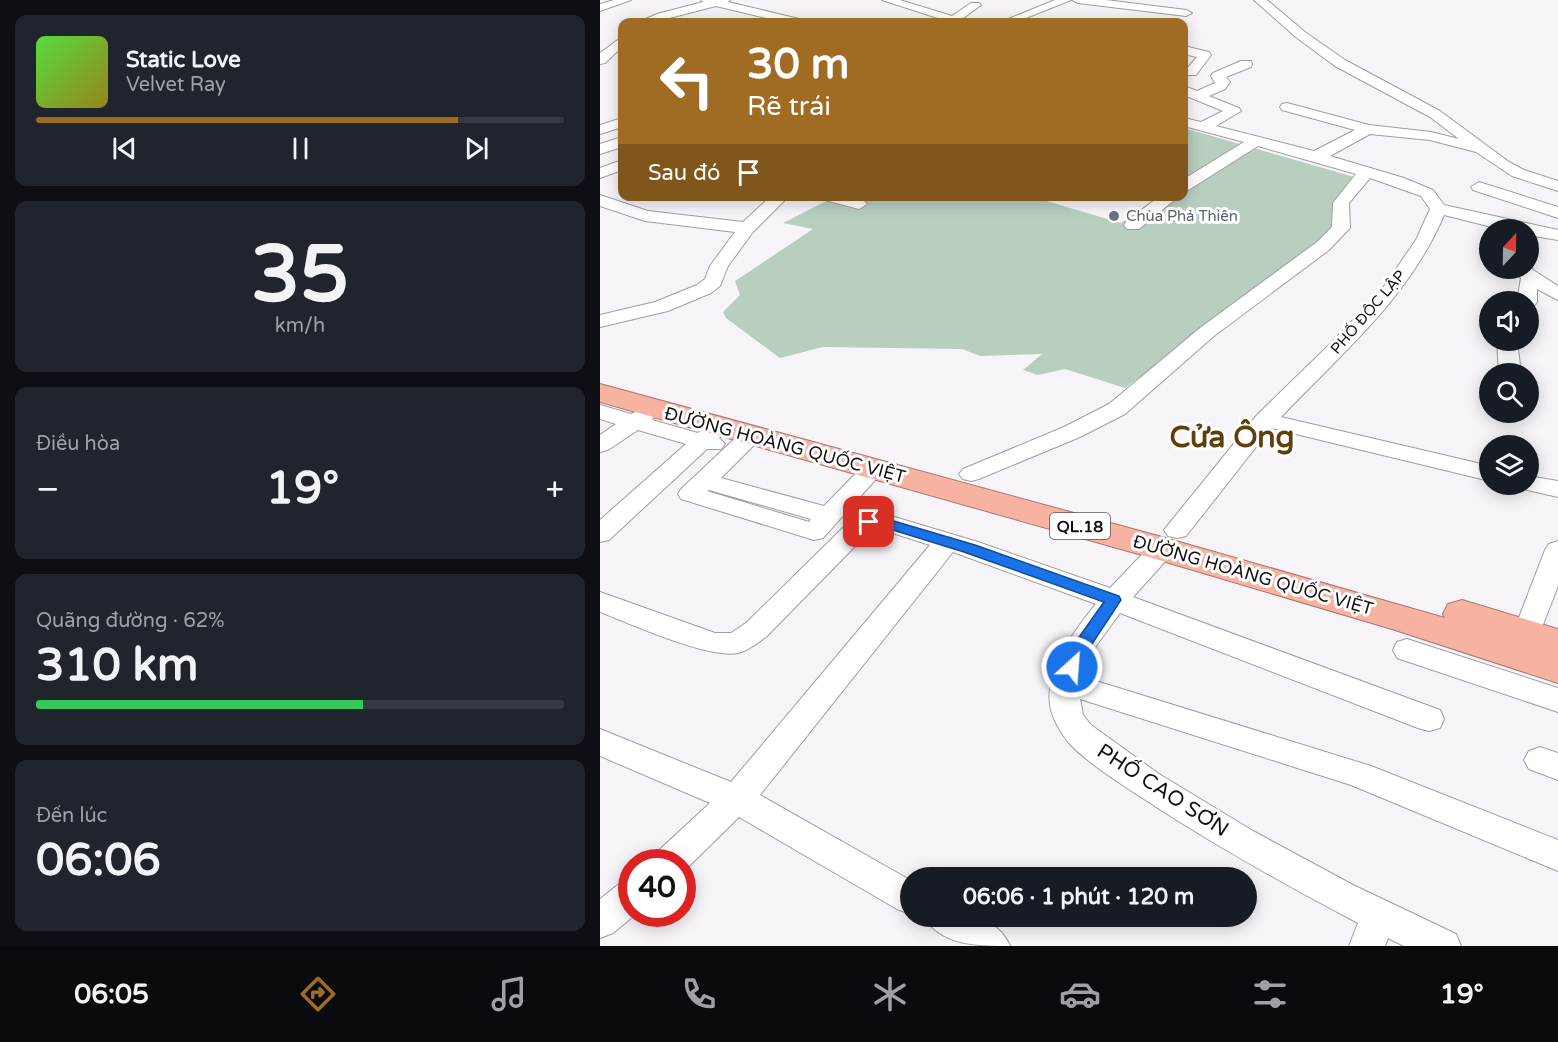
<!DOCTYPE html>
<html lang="vi">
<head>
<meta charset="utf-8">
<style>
  :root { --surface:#171b24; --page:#20242c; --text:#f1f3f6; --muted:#9ea1a6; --line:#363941; --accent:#a06c23 }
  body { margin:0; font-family:"Varela Round",sans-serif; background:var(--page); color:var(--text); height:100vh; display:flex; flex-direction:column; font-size:22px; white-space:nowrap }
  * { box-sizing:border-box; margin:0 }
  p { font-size:20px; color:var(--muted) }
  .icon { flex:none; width:33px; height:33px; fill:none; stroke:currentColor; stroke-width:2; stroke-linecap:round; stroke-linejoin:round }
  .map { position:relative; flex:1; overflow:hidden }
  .sheet { display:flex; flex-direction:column; gap:15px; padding:15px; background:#0d0f14; width:600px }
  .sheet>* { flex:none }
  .hud { position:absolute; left:18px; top:18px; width:570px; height:183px; border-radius:12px; box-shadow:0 3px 15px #0003; background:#a06c23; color:#fff; overflow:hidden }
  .needle { width:39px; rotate:22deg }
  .controls { position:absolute; left:879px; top:219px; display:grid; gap:12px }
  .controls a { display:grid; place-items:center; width:60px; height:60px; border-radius:50%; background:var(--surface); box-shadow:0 3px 15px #0003; font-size:30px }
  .speed { position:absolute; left:18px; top:849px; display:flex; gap:12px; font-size:30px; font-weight:700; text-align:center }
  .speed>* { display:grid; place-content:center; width:78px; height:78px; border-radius:50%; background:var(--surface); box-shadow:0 3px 15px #0003; line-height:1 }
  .speed .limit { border:9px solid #d22; background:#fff; color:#111 }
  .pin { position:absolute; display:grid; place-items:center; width:51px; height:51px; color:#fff; margin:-26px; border-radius:12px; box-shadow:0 3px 9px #0006 }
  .me { position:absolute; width:66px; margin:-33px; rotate:26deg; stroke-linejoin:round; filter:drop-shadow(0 0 4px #0008) }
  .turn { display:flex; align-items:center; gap:21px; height:126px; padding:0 30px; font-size:27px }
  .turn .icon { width:78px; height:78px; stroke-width:2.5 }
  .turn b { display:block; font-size:42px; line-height:51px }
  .then { display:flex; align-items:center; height:57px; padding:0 30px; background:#0003; gap:12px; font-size:22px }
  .big { font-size:45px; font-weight:800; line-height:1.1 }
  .sheet .tile { flex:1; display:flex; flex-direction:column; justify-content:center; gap:9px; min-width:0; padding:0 21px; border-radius:12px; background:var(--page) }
  .sheet .dial { align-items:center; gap:0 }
  .dial b { font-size:78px; line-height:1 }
  .song { display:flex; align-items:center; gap:18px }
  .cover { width:72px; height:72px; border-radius:9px; background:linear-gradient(135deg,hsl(110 70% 55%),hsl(50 70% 35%)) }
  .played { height:6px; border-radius:3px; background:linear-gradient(90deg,var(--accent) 80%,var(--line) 80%) }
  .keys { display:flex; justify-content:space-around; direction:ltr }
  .heat { display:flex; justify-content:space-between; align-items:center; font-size:33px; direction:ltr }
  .charge { height:9px; border-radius:4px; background:linear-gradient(90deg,#34c759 62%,var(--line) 0) }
  .trip { position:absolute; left:300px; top:867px; width:357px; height:60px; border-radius:30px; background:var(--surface); box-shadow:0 3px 15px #0003; font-weight:800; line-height:60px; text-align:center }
  .tab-bar { display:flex; height:96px; justify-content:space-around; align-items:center; background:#090b0e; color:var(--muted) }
  .tab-bar .icon { width:42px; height:42px }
  .tab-bar .on { color:var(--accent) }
  .tab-bar b { font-size:27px; color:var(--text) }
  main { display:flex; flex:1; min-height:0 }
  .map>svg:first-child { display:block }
  .green { fill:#b8cebf }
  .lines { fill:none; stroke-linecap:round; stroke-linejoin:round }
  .minor-casing { stroke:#a09da2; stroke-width:2 }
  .highway-casing { stroke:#a6796f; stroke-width:2 }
  .minor { fill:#fff; fill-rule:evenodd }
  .highway { fill:#f7b2a1; fill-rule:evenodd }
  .route { fill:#1a73e8; stroke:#114b97; stroke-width:1.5 }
  .worship-dot { fill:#6b7280; stroke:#fff; stroke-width:2 }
  .labels { text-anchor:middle; stroke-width:6; stroke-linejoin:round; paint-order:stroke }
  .far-worship-label { font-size:15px; fill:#5b616d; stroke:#fff; text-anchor:start }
  .far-street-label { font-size:15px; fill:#100f11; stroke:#fff }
  .shield { fill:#fff; stroke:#585758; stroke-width:1.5 }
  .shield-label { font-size:16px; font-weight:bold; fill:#100f11 }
  .street-label { font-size:18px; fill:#100f11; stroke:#fff }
  .near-street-label { font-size:21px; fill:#100f11; stroke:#fff }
  .town-label { font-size:30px; font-weight:bold; fill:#623f0a; stroke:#fff }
</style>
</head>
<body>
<main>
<section class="sheet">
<div class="tile">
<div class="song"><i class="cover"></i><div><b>Static Love</b><p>Velvet Ray</p></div></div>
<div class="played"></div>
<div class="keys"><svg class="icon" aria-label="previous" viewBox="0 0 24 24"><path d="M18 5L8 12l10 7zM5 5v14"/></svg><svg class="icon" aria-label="pause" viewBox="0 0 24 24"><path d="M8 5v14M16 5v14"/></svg><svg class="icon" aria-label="next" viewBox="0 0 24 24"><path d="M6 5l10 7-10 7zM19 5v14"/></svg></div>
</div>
<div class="tile dial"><b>35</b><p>km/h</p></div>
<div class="tile"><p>Điều hòa</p>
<div class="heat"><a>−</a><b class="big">19°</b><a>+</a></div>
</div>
<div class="tile"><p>Quãng đường · 62%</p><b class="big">310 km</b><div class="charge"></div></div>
<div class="tile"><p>Đến lúc</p><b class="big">06:06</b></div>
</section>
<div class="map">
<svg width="958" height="946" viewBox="0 0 958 946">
  <rect width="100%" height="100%" fill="#f7f4f9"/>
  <polygon class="green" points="584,128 758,178 736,226 676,277 525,388 465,369 438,375 423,370 442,354 380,356 362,349 223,347 180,358 126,318 123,312 140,295 135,281 213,229 183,223 232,198 260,203 276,196 433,197 521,223 555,199 549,197 584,196"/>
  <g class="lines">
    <defs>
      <g id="minor">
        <polygon points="14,0 31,0 0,11 0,4"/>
        <polygon points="101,0 130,0 128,2 199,19 201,22 183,22 116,6 54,22 39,22 57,14 103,2"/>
        <polygon points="282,0 300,0 352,16 371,3 379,3 381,5 358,22 350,22"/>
        <polygon points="455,0 471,0 416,22 401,22"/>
        <polygon points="472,0 506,0 586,10 592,13 586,16 478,3"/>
        <path d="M654 0H667L705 32 745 60 840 111 909 162 924 170 958 181V191L912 176 876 152 830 140 770 134 730 156 804 178 833 190 844 205 958 230V240L928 235V230H904L844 215C809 298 741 354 681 417L890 466V481L671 428 586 536 577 538 568 536 564 530 657 415 731 343 780 292 816 240 830 209 821 196 770 178 749 203 750 228 729 250 614 336 525 414 480 437 379 479 371 481 363 479 359 474 363 469 464 427 509 404 600 328 717 242 732 227 733 203 756 174 658 146 590 189 584 191V179L644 142 584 126V118L601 122 623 111 584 95V86L597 91 615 83 611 76 613 73 641 61H651L652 64 651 67 626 77 630 82 625 89 609 96 639 108 641 111 616 126 714 151 755 130 682 110 680 107 682 104 687 103 769 125 831 132 859 139 830 117 735 66 697 38Z"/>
        <polygon points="22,37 22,47 5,63 0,64 0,53"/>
        <polygon points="584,46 609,52 611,55 596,75 586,75 584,72 597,57 584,54"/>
        <polygon points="22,118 22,127 0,134 0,125"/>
        <polygon points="22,137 22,147 0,154 0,144"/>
        <polygon points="22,160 22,170 0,178 0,168"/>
        <polygon points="879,182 958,207 958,218 873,190 871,187"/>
        <polygon points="0,195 48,211 143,222 171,196 189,196 153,232 128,266 120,286 111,293 68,311 0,327 0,315 55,302 97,285 105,279 110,266 135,232 45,221 0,206"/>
        <path d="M223 196C237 196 258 193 267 204L259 209 225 200Z"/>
        <polygon points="560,196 579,196 539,229 527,229 524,225 527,221"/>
        <polygon points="928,264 933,270 958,286 958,300 937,289 937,302 934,306 928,307 928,302 917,302 921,278 915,272 915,268 928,268"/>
        <polygon points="897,340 917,340 921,374 899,374"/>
        <path d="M0 405 31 414 44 408 52 410 55 415 52 420 98 433C108 424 113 419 126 422L129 427 119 438 125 444 121 449H107L9 540 0 542V520L86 444 38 430 8 450 0 452V435L16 424 0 419Z"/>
        <path d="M151 429 159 431 163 436 121 478 224 506 265 464 273 462 281 464 285 469 223 538 214 540 81 499 78 494 81 489 143 431ZM109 490 211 519 209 522 107 491Z"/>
        <polygon points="928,476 958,481 958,497 919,488 917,484 928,484"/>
        <path d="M281 513 378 542 510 588 553 543 562 540 571 543 575 549 571 555 533 597 840 710 844 719 840 728 829 731 818 728 520 613 496 646 483 677 771 766 958 840V871L751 785 480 699 483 715 491 725 559 774 653 831 753 885 856 934 861 946H804L788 938 785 946H749L758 923C684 884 610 843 541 797 518 782 486 762 468 742 461 733 454 721 451 710 442 673 474 631 496 604L353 552 160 795 310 880V914L297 909 139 817 82 873V862H53L58 851 110 803 0 756V729L131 782 330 545 280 529 270 531 166 637C157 643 148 651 138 653 108 659 31 624 0 612V592L115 633H131L146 623 252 519Z"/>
        <polygon points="958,541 958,586 937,640 927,643 917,640 913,633 945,550 949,544"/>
        <polygon points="807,639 958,688 958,712 797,658 793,650 797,642"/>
        <polygon points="940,747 958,753 958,780 929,769 924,760 929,751"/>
        <polygon points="32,879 32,914 36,914 13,933 0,938 0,899 19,884"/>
        <path d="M324 916C356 916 395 911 410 946 379 946 340 946 324 916Z"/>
      </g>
      <polygon id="highway" points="0,384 562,537 845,618 843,614 848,604 862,600 958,629 958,683 792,629 549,557 0,402"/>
    </defs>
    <use href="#minor" class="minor-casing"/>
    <use href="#highway" class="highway-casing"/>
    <use href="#minor" class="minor"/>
    <use href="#highway" class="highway"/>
  </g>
  <polygon class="route" points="280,517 375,545 519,596 521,600 486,653 478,672 472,674 467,672 464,667 472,647 504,602 364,552 280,526 264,525 262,522 264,519"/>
  <circle class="worship-dot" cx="514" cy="216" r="6"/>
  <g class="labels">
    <g class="far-worship-label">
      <text x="526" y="221">Chùa Phả Thiên</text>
    </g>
    <g class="far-street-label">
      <text transform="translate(768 312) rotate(-49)" y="5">PHỐ ĐỘC LẬP</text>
    </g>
    <rect class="shield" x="450" y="513" width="60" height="26" rx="4.5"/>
    <g class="shield-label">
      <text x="480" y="532">QL.18</text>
    </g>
    <g class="street-label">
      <text transform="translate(185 445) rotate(15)" y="6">ĐƯỜNG HOÀNG QUỐC VIỆT</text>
      <text transform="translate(653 575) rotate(16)" y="6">ĐƯỜNG HOÀNG QUỐC VIỆT</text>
    </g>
    <g class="near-street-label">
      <text transform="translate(563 790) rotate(33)" y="7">PHỐ CAO SƠN</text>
    </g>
    <g class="town-label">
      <text x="632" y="447">Cửa Ông</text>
    </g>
  </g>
</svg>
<div class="controls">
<a><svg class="needle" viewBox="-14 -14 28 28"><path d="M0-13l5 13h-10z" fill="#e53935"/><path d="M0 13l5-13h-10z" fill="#9ea1a6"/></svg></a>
<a><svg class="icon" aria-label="sound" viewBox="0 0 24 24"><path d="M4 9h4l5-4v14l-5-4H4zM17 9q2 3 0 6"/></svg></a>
<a><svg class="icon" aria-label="search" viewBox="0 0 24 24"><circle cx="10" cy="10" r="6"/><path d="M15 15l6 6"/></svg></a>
<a><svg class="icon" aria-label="layers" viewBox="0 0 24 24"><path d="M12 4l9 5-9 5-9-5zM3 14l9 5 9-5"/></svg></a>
</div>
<div class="speed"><div class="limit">40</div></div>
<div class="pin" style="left:269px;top:522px;background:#d93025"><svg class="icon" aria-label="arrive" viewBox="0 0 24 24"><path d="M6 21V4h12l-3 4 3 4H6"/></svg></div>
<svg class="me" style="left:472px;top:667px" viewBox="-20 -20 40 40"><circle r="17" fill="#1a73e8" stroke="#fff" stroke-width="3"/><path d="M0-11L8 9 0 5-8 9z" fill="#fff"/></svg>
<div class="trip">06:06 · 1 phút · 120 m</div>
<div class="hud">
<div class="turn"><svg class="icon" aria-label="left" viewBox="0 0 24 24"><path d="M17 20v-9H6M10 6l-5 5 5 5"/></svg><div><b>30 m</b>Rẽ trái</div></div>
<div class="then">Sau đó<svg class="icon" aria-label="arrive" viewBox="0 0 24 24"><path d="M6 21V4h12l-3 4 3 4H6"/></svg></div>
</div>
</div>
</main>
<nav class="tab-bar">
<b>06:05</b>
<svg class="icon on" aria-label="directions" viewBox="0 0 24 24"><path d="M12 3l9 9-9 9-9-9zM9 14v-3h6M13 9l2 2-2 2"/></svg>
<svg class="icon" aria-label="music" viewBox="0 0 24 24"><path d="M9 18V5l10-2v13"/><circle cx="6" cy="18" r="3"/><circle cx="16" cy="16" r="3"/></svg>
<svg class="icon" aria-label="phone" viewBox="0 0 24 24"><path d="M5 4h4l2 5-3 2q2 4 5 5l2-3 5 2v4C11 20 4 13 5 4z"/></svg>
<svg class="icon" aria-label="climate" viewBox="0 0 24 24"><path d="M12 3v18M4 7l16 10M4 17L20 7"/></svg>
<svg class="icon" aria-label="car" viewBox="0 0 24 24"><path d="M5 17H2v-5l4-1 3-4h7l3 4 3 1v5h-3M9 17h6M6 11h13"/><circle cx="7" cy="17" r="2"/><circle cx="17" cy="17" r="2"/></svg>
<svg class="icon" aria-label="filters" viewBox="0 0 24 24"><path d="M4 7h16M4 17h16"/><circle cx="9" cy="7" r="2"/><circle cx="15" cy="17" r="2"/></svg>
<b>19°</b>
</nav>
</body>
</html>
